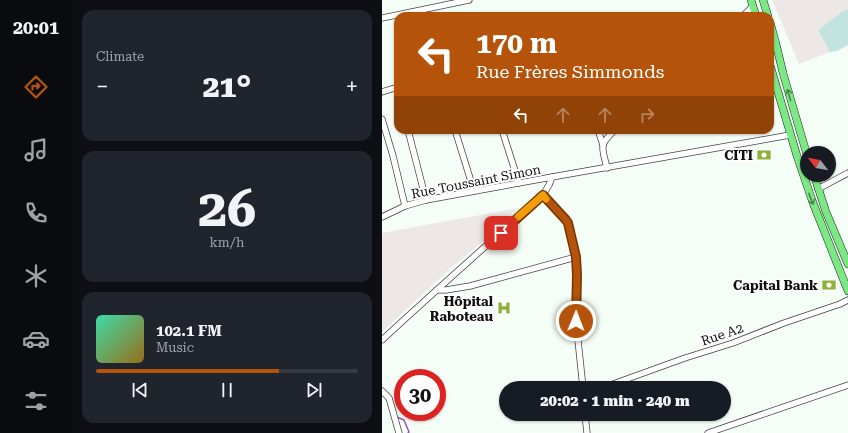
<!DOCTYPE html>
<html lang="en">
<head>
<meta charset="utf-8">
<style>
  :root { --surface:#171b24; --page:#20242c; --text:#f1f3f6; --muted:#9ea1a6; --line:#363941; --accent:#b45309 }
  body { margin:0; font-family:"Roboto Serif",serif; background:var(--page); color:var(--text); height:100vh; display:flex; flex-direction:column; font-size:15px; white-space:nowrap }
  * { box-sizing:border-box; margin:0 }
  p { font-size:13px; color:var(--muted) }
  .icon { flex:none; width:22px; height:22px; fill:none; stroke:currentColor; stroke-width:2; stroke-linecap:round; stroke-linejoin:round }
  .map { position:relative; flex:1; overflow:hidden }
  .side { display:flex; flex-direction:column; gap:10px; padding:10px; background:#0d0f14; width:310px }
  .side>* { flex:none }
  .top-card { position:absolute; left:12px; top:12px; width:380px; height:122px; border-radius:12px; box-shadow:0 1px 3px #0004; background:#b45309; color:#fff; overflow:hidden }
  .needle { width:26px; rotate:301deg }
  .buttons { position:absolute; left:418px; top:146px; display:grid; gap:8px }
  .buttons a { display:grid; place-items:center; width:36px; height:36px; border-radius:50%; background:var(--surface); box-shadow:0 1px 3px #0004; font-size:20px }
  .speed { position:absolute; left:12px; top:369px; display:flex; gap:8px; font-size:20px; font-weight:700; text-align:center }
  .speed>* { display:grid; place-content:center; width:52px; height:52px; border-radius:50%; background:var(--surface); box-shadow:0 1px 3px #0004; line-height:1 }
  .speed .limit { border:6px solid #d22; background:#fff; color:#111 }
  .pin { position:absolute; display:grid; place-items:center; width:34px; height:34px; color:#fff; margin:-17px; border-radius:8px; box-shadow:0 2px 6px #0006 }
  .me { position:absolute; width:44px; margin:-22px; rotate:1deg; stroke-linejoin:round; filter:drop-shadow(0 0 3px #0008) }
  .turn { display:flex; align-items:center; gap:14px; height:84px; padding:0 16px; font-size:18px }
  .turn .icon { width:52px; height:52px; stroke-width:2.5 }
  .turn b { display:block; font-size:28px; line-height:34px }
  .lanes { display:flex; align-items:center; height:38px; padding:0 16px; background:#0003; justify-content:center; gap:20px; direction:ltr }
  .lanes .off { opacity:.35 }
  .big { font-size:30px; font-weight:800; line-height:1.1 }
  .side .tile { flex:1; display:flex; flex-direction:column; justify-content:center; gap:6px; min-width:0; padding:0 14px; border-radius:12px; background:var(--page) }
  .side .dial { align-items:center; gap:0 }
  .dial b { font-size:52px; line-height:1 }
  .song { display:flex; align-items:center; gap:12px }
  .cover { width:48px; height:48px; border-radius:6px; background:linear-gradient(135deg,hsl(160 70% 55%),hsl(40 70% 35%)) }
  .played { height:4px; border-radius:2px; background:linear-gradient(90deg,var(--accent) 70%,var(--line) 70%) }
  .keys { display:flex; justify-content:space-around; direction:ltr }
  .heat { display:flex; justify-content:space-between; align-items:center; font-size:22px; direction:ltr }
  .trip { position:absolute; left:117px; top:381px; width:232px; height:40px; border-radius:20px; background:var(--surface); box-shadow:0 1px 3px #0004; font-weight:800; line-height:40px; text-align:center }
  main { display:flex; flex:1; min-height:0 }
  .menu { display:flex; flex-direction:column; width:72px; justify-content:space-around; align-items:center; background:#090b0e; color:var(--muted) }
  .menu .icon { width:28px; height:28px }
  .menu .on { color:var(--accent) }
  .menu b { font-size:18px; color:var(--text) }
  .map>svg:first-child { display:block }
  .industrial { fill:#ede8e6 }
  .green { fill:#c1e5de }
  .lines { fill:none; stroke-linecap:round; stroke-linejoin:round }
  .stream { stroke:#9e4fbd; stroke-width:1.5 }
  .minor-casing { stroke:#434343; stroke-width:7 }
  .major-casing { stroke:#212121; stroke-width:8 }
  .minor { stroke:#fff; stroke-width:5.5 }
  .major { stroke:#7be883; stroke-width:7 }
  .oneway { stroke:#4b874f }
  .route-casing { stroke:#753606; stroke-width:10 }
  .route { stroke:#b45309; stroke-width:7 }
  .slow { stroke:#f59e0b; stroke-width:7 }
  .labels { text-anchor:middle; stroke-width:4; stroke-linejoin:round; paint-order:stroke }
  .poi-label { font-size:13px; font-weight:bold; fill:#101010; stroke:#fff; text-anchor:end }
  .street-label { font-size:13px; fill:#101010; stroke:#fff }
</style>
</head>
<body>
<main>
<nav class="menu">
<b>20:01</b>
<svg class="icon on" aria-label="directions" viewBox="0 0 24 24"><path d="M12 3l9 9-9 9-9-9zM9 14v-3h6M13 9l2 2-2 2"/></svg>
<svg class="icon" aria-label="music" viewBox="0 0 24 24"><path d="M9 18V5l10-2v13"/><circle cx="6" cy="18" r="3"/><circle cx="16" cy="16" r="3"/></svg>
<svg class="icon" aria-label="phone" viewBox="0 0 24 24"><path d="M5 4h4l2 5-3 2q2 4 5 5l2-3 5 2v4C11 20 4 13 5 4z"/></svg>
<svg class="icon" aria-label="climate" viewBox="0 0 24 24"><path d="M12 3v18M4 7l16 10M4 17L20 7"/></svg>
<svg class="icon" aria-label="car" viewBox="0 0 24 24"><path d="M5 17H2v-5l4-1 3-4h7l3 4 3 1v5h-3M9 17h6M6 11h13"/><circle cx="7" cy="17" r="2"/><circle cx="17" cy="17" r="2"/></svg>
<svg class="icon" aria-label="filters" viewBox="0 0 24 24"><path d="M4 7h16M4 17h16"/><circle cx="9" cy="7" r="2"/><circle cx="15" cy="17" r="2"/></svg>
</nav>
<section class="side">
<div class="tile"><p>Climate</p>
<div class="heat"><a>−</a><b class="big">21°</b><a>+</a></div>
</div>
<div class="tile dial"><b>26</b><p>km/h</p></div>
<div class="tile">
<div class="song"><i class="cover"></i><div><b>102.1 FM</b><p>Music</p></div></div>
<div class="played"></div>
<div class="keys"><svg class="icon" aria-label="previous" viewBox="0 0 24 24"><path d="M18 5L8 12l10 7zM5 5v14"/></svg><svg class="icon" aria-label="pause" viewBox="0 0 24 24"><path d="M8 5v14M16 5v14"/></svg><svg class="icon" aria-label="next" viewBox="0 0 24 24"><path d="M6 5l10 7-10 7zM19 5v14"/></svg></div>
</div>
</section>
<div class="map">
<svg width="466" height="433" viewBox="0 0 466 433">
  <rect width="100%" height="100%" fill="#f5fef6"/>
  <g class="industrial">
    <polygon points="390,0 466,0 466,9 460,12 436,30 448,52 417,64"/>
    <polygon points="142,207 70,267 0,332 0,233"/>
  </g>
  <polygon class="green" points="466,9 466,45 455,51 448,52 436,30 460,12"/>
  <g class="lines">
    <polyline class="stream" points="15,417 22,420 27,432 26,433"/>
    <defs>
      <g id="minor">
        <polyline points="361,16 371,6"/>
        <polyline points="0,18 87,0"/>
        <polyline points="0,92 16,87"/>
        <polyline points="0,119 11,156 23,206"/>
        <polyline points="26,130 44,200"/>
        <polyline points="73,130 92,191"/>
        <polyline points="120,130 137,183"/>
        <polyline points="216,130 221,145"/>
        <path d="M225 168C220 146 216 146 233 130"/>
        <polyline points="436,189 466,173"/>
        <polyline points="161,195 186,223 194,257 195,275 194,321 201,388"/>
        <polyline points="0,217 23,206 44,200 170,177"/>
        <polyline points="55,290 64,290 88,286 194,257"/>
        <path d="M0 340C53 291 107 243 161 195L167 185 170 177 408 135"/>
        <polyline points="220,388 303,358 351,343 402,323 458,304 466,300"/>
        <polyline points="0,391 7,398 17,433"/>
        <polyline points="203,414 205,433"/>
        <polyline points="326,433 466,385"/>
      </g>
      <g id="major">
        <polyline points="369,0 374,16"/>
        <polyline points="381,0 386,16"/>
        <polyline points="388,22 394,44 401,73 425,155"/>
        <polyline points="388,65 415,156 431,203 466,291"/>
        <polyline points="432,175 444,212 466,264"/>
      </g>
    </defs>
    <use href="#minor" class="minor-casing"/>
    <use href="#major" class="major-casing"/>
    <use href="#minor" class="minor"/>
    <use href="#major" class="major"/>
  </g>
  <defs><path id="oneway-shaft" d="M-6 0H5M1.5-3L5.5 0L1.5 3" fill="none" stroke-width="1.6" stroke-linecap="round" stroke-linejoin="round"/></defs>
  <g class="oneway">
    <use href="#oneway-shaft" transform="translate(407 95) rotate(-106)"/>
    <use href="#oneway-shaft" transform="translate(429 199) rotate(70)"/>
  </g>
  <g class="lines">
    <defs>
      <polyline id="route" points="119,233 161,195 184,220 186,223 194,257 195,275 194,321"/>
    </defs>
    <use href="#route" class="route-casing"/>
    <use href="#route" class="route"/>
    <polyline class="slow" points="136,217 161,195 164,199"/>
  </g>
  <defs>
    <symbol id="bank-bare" viewBox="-9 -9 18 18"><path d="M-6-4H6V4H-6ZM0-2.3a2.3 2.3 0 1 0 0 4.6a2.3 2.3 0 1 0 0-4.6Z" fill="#8fb039" stroke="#fff" stroke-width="2.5" paint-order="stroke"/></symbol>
    <symbol id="hospital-bare" viewBox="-9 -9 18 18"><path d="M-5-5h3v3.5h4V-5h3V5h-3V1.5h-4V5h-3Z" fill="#8fb039" stroke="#fff" stroke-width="2.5" paint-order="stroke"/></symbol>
  </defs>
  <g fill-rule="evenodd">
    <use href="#bank-bare" x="372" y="145" width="20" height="20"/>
    <use href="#bank-bare" x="437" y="275" width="20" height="20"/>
    <use href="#hospital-bare" x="112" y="298" width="20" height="20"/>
  </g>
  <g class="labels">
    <g class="poi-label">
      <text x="371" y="160">CITI</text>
      <text x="436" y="290">Capital Bank</text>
      <text x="111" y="306">Hôpital<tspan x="111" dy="15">Raboteau</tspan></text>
    </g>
    <g class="street-label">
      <text transform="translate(94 181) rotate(-11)" y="5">Rue Toussaint Simon</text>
      <text transform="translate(340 334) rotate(-19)" y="5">Rue A2</text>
    </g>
  </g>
</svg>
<div class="buttons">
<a><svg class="needle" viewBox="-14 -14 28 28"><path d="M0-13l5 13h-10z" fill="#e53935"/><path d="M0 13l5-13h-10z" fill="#9ea1a6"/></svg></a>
</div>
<div class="speed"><div class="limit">30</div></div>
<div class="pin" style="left:119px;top:233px;background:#d93025"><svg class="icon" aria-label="arrive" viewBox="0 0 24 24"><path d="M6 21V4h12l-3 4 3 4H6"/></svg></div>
<svg class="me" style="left:194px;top:321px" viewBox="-20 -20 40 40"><circle r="17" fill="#b45309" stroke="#fff" stroke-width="3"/><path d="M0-11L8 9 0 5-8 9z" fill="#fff"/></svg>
<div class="trip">20:02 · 1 min · 240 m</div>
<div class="top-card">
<div class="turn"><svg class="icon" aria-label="left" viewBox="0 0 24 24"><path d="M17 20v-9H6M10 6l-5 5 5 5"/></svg><div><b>170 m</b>Rue Frères Simmonds</div></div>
<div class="lanes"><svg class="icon" aria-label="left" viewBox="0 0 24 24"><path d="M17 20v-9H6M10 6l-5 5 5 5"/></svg><svg class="icon off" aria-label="ahead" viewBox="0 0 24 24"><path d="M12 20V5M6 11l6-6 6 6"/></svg><svg class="icon off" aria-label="ahead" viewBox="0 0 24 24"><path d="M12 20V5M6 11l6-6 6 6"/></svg><svg class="icon off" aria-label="right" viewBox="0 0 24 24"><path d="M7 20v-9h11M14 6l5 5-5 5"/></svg></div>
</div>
</div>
</main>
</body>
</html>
